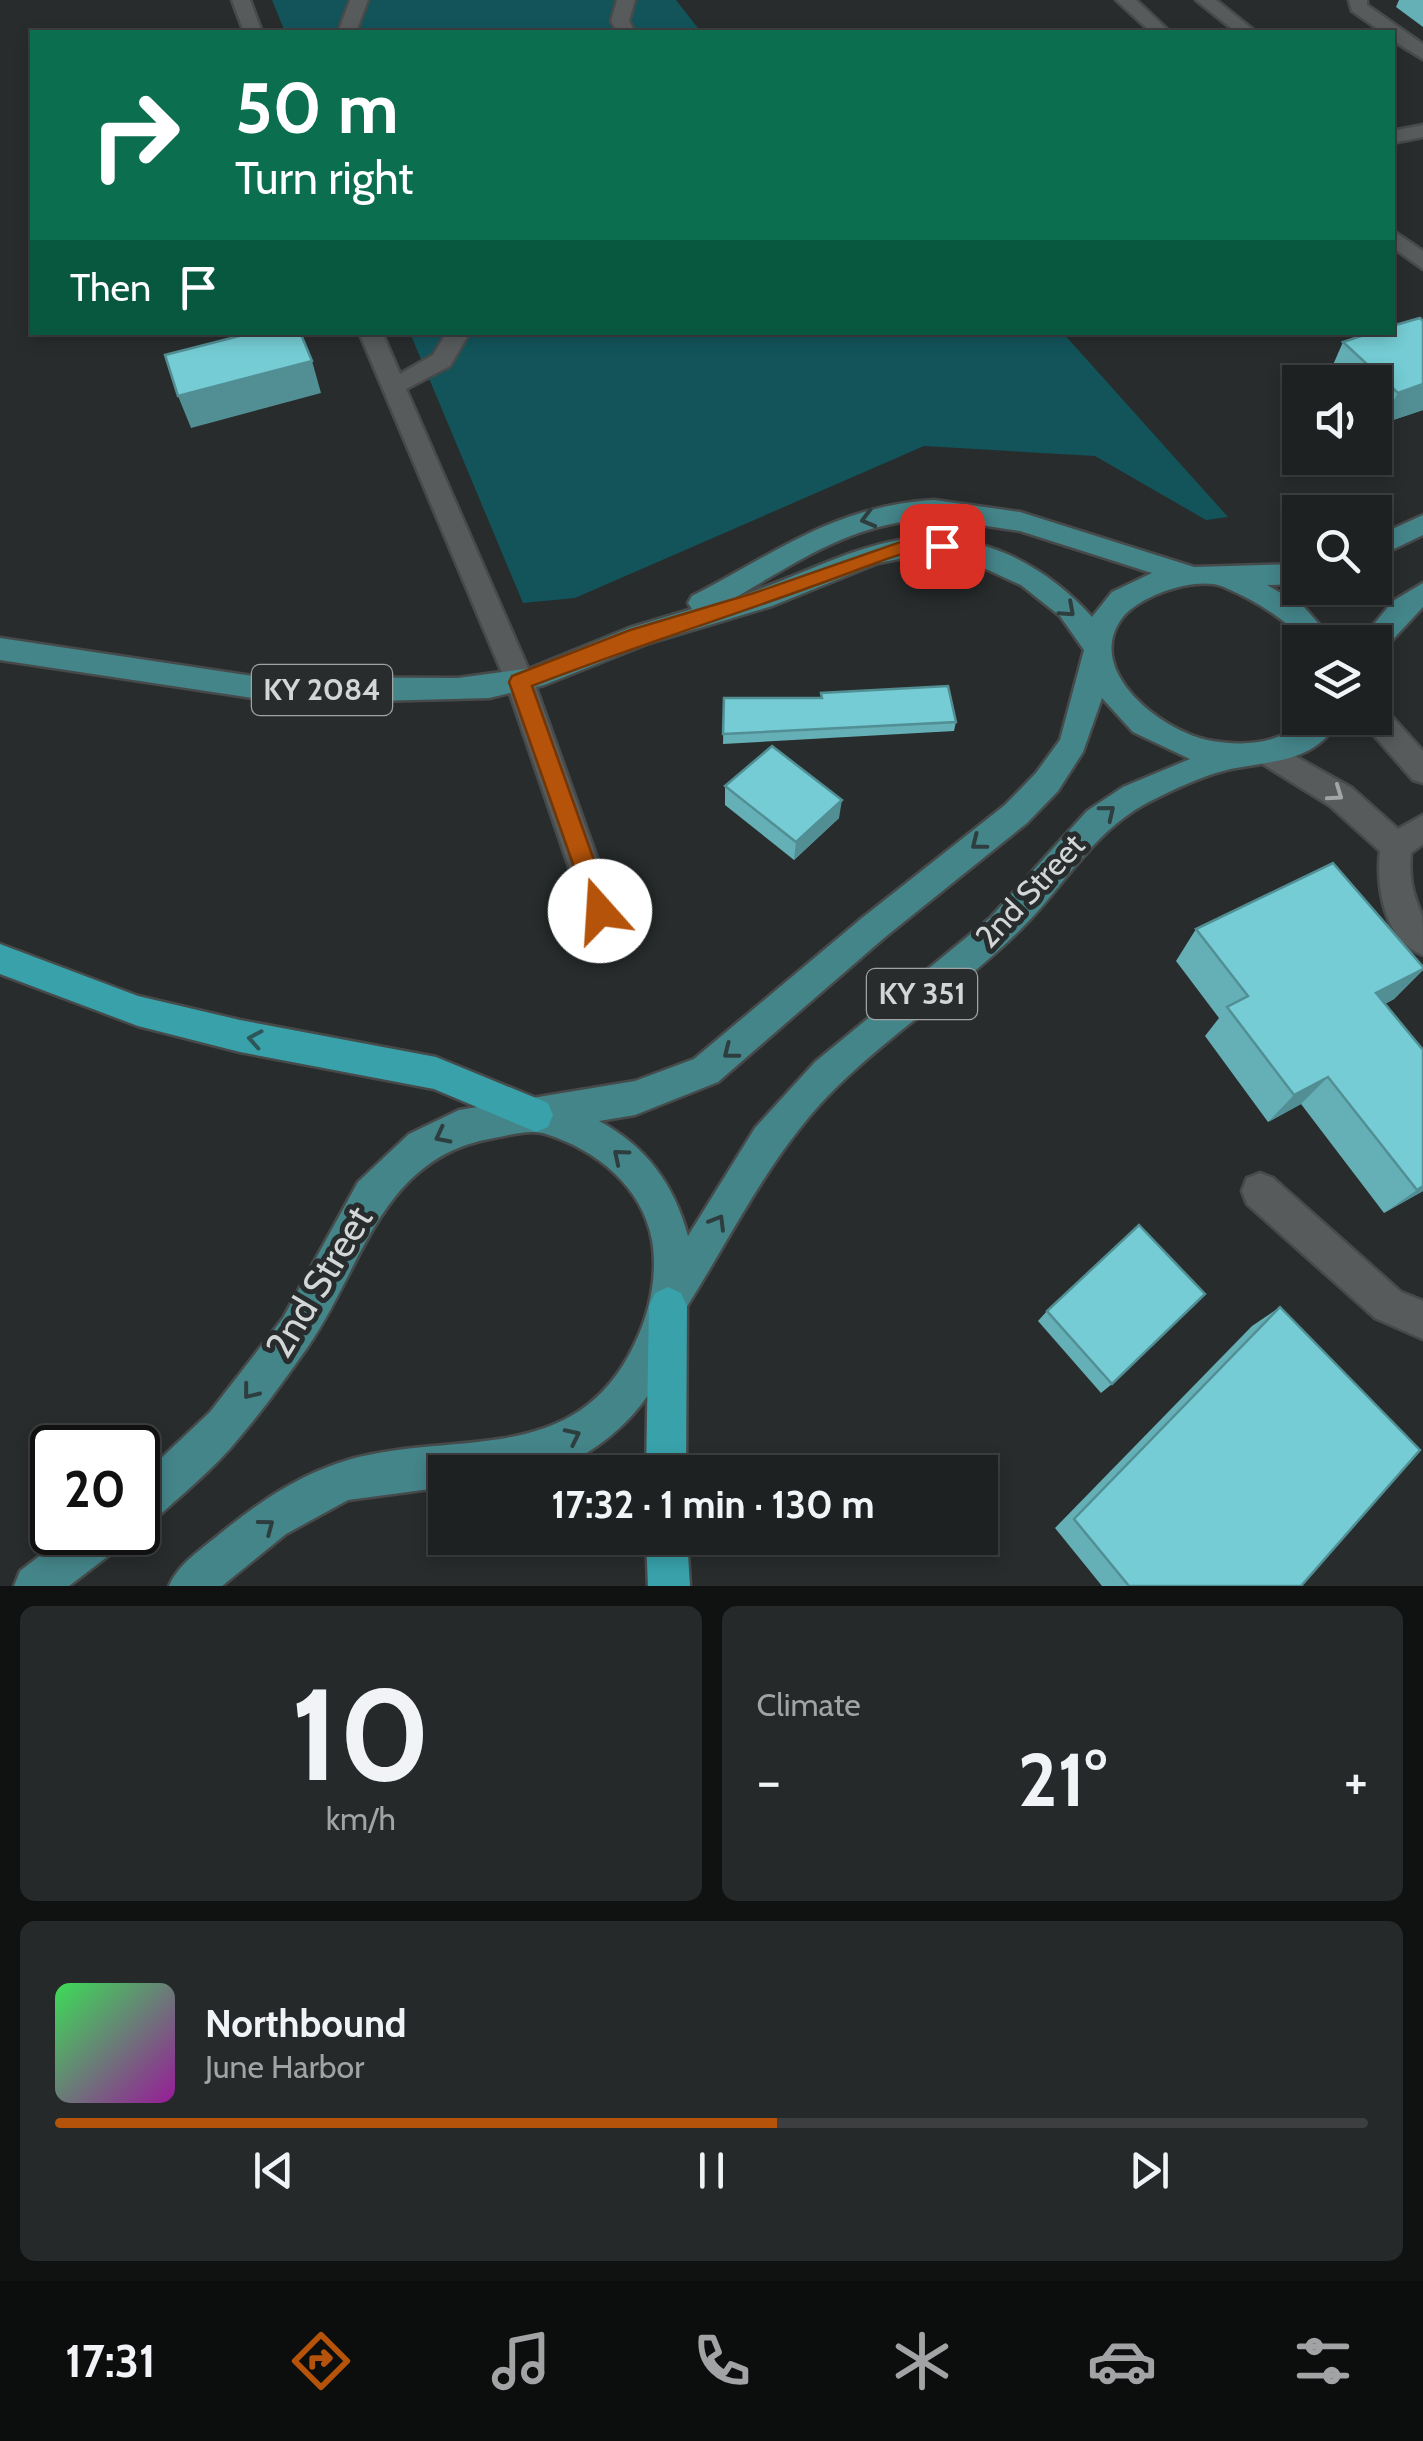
<!DOCTYPE html>
<html lang="en">
<head>
<meta charset="utf-8">
<style>
  :root { --surface:#1e2121; --page:#26292a; --text:#f1f3f6; --muted:#a1a3a5; --line:#3c3e3f; --accent:#b45309 }
  body { margin:0; font-family:Cabin,sans-serif; background:var(--page); color:var(--text); height:100vh; display:flex; flex-direction:column; font-size:38px; white-space:nowrap }
  * { box-sizing:border-box; margin:0 }
  p { font-size:32px; color:var(--muted) }
  .icon { flex:none; width:55px; height:55px; fill:none; stroke:currentColor; stroke-width:2; stroke-linecap:round; stroke-linejoin:round }
  .map { position:relative; height:1586px; overflow:hidden }
  .sheet { display:flex; flex-direction:column; gap:20px; padding:20px; background:#101212; flex:1 }
  .sheet>* { flex:none }
  .guide { position:absolute; left:30px; top:30px; width:1365px; height:305px; border-radius:0px; box-shadow:0 5px 15px #0003,0 0 0 2px var(--line); background:#0b6e4f; color:#fff; overflow:hidden }
  .tools { position:absolute; left:1282px; top:365px; display:grid; gap:20px }
  .tools a { display:grid; place-items:center; width:110px; height:110px; border-radius:0px; background:var(--surface); box-shadow:0 5px 15px #0003,0 0 0 2px var(--line); font-size:50px }
  .speed { position:absolute; left:30px; top:1425px; display:flex; gap:20px; font-size:50px; font-weight:700; text-align:center }
  .speed>* { display:grid; place-content:center; width:130px; height:130px; border-radius:50%; background:var(--surface); box-shadow:0 5px 15px #0003,0 0 0 2px var(--line); line-height:1 }
  .speed .limit { border:5px solid #111; border-radius:15px; background:#fff; color:#111 }
  .pin { position:absolute; display:grid; place-items:center; width:85px; height:85px; color:#fff; margin:-42px; border-radius:20px; box-shadow:0 5px 15px #0006 }
  .me { position:absolute; width:110px; margin:-55px; rotate:341deg; stroke-linejoin:round; filter:drop-shadow(0 0 8px #0008) }
  .turn { display:flex; align-items:center; gap:35px; height:210px; padding:0 40px; font-size:45px }
  .turn .icon { width:130px; height:130px; stroke-width:2.5 }
  .turn b { display:block; font-size:70px; line-height:85px }
  .then { display:flex; align-items:center; height:95px; padding:0 40px; background:#0003; gap:20px; font-size:38px }
  .big { font-size:75px; font-weight:700; line-height:1.1 }
  .sheet .tile { flex:1; display:flex; flex-direction:column; justify-content:center; gap:15px; min-width:0; padding:0 35px; border-radius:15px; background:var(--page) }
  .sheet .dial { align-items:center; gap:0 }
  .dial b { font-size:130px; line-height:1 }
  .song { display:flex; align-items:center; gap:30px }
  .cover { width:120px; height:120px; border-radius:15px; background:linear-gradient(135deg,hsl(130 70% 55%),hsl(300 70% 35%)) }
  .played { height:10px; border-radius:5px; background:linear-gradient(90deg,var(--accent) 55%,var(--line) 55%) }
  .keys { display:flex; justify-content:space-around; direction:ltr }
  .heat { display:flex; justify-content:space-between; align-items:center; font-size:55px; direction:ltr }
  .sheet .tiles { flex:1; display:grid; gap:20px; grid-template-columns:1fr 1fr }
  .tile:last-child { grid-column:span 2 }
  .trip { position:absolute; left:428px; top:1455px; width:570px; height:100px; border-radius:0px; background:var(--surface); box-shadow:0 5px 15px #0003,0 0 0 2px var(--line); font-weight:700; line-height:100px; text-align:center }
  .tabs { display:flex; height:160px; justify-content:space-around; align-items:center; background:#0c0d0d; color:var(--muted) }
  .tabs .icon { width:70px; height:70px }
  .tabs .current { color:var(--accent) }
  .tabs b { font-size:45px; color:var(--text) }
  .map>svg:first-child { display:block }
  .green { fill:#12545a }
  .lines { fill:none; stroke-linecap:round; stroke-linejoin:round }
  .minor-casing { stroke:#474a4a; stroke-width:5 }
  .major-casing { stroke:#474a4a; stroke-width:5 }
  .highway-casing { stroke:#474a4a; stroke-width:5 }
  .minor { fill:#575b5b; fill-rule:evenodd }
  .major { fill:#44858a; fill-rule:evenodd }
  .highway { fill:#38a1aa; fill-rule:evenodd }
  .wall { fill:#65afb6 }
  .shaded-wall { fill:#528f94 }
  .building { fill:#75ccd4; stroke:#528f94; stroke-width:2.5 }
  .oneway { stroke:#2e3e3f }
  .oneway2 { stroke:#a1a5a5 }
  .oneway3 { stroke:#2e5558 }
  .route { fill:#b45309; stroke:#753606; stroke-width:2.5 }
  .labels { text-anchor:middle; stroke-width:10; stroke-linejoin:round; paint-order:stroke }
  .shield { fill:#282c2c; stroke:#a0a3a3; stroke-width:2.5 }
  .shield-label { font-size:30px; font-weight:bold; fill:#d3d6d6 }
  .street-label { font-size:32px; fill:#d3d6d6; stroke:#282c2c }
  .near-street-label { font-size:38px; fill:#d3d6d6; stroke:#282c2c }
</style>
</head>
<body>
<div class="map">
<svg width="1423" height="1586" viewBox="0 0 1423 1586">
  <rect width="100%" height="100%" fill="#282c2c"/>
  <g class="green">
    <polygon points="272,0 676,0 701,32 285,32"/>
    <polygon points="410,333 1063,333 1228,517 1206,520 1095,456 924,446 575,598 523,603"/>
  </g>
  <g class="lines">
    <defs>
      <g id="minor">
        <polygon points="232,0 250,0 262,32 244,32"/>
        <polygon points="350,0 368,0 356,32 338,32"/>
        <polygon points="617,0 635,0 629,21 635,32 617,32 611,21"/>
        <polygon points="1116,0 1136,0 1170,32 1151,32"/>
        <polygon points="1196,0 1216,0 1256,32 1236,32"/>
        <polygon points="1349,0 1367,0 1367,5 1423,44 1423,59 1392,40 1392,32 1382,32 1352,11"/>
        <polygon points="1423,125 1423,137 1392,143 1392,131"/>
        <polygon points="1392,230 1423,251 1423,269 1392,247"/>
        <polygon points="359,332 382,332 400,374 433,355 447,332 470,332 450,366 406,389 534,682 616,911 611,921 600,925 589,921 584,911 506,682"/>
        <polygon points="1375,706 1385,709 1423,751 1423,783 1413,780 1365,725 1361,718 1375,718"/>
        <path d="M1268 741 1352 788 1398 829 1423 815V844L1411 853C1409 878 1412 892 1422 915 1423 926 1423 944 1423 955 1384 941 1376 887 1380 851L1330 806 1258 761 1253 753 1258 745Z"/>
        <polygon points="1260,1173 1273,1178 1401,1292 1423,1301 1423,1339 1375,1318 1247,1204 1242,1191 1247,1178"/>
      </g>
      <g id="major">
        <path d="M934 500 1020 512 1194 567 1300 564V584L1267 585 1303 606 1335 642H1306C1283 617 1254 600 1224 587 1197 575 1136 596 1120 621 1086 673 1162 730 1207 740 1244 747 1280 745 1307 718H1339C1320 760 1275 761 1236 768 1207 773 1172 790 1145 804 1089 835 1063 889 1018 932 964 985 900 1027 845 1079 775 1144 736 1229 686 1308 675 1326 671 1352 662 1371 641 1417 587 1465 536 1472 507 1477 474 1472 445 1472V1487L348 1500 286 1534 222 1586H169C179 1563 202 1549 221 1533 260 1501 302 1473 351 1459 457 1430 577 1468 635 1343 650 1312 658 1274 652 1240 642 1186 596 1150 546 1134 530 1129 510 1135 494 1138 380 1157 364 1266 307 1348 286 1378 263 1410 239 1438 214 1469 181 1495 152 1522L138 1528V1480L210 1412 283 1318 358 1182 409 1134 459 1110 635 1081 694 1059 862 918 1005 805 1036 773 1060 740 1084 650 1060 616 1021 585 962 558 919 555 878 563 772 606 649 643 544 685 489 698 338 702 259 699 0 660V638L259 677 458 678 531 668 629 628 692 609 688 603 692 596C778 552 834 506 934 500ZM934 518 1020 531 1152 573 1112 592 1092 617C1068 590 1040 569 1007 554 902 509 833 567 736 597 806 557 850 524 934 518ZM1102 698 1133 732 1190 759 1123 787 1087 811 990 918 815 1062 755 1128 688 1236C674 1184 646 1146 599 1121L635 1115 718 1082 884 938 1027 823 1058 791 1083 752Z"/>
        <polygon points="1423,515 1423,535 1375,558 1375,537"/>
        <polygon points="1423,583 1423,607 1383,650 1375,652 1375,642 1359,642 1393,601"/>
        <polygon points="71,1532 125,1532 120,1547 69,1586 14,1586 20,1571"/>
      </g>
      <g id="highway">
        <polygon points="0,944 138,996 240,1020 436,1057 548,1103 553,1115 548,1127 536,1132 434,1089 240,1052 138,1026 0,974"/>
        <polygon points="668,1287 681,1293 687,1306 686,1472 646,1472 649,1306 655,1293"/>
        <polygon points="646,1538 687,1538 690,1586 648,1586"/>
      </g>
    </defs>
    <use href="#minor" class="minor-casing"/>
    <use href="#major" class="major-casing"/>
    <use href="#highway" class="highway-casing"/>
    <use href="#minor" class="minor"/>
    <use href="#major" class="major"/>
    <use href="#highway" class="highway"/>
  </g>
  <g class="wall">
    <polygon points="1399,0 1423,0 1423,27 1396,7"/>
    <polygon points="1343,342 1423,410 1381,424 1375,418 1375,382 1338,382 1329,374"/>
    <polygon points="821,693 956,722 954,731 723,744 724,698 821,698"/>
    <polygon points="725,786 839,818 794,860 725,805"/>
    <polygon points="1196,929 1423,970 1394,999 1385,1004 1423,1191 1384,1213 1301,1104 1268,1122 1205,1036 1219,1018 1176,961"/>
    <polygon points="1280,1307 1301,1586 1102,1586 1055,1528 1252,1326"/>
    <polygon points="1047,1311 1112,1384 1101,1393 1038,1321"/>
  </g>
  <g class="shaded-wall">
    <polygon points="312,361 321,393 191,428 178,396"/>
    <polygon points="1423,384 1423,410 1381,424 1398,393"/>
    <polygon points="842,800 839,818 794,860 796,842"/>
    <polygon points="1423,969 1394,999 1348,1023 1376,993"/>
    <polygon points="1328,1077 1301,1104 1268,1122 1294,1095"/>
    <polygon points="1423,1186 1423,1191 1384,1213 1417,1190"/>
  </g>
  <g class="building">
    <polygon points="1420,318 1423,321 1423,384 1398,393 1343,342 1373,332 1392,332 1392,326"/>
    <polygon points="255,332 300,332 312,361 178,396 165,355"/>
    <polygon points="948,686 956,722 723,734 724,698 822,698 821,693"/>
    <polygon points="772,746 842,800 796,842 725,786"/>
    <polygon points="1333,863 1423,967 1423,969 1376,993 1423,1050 1423,1186 1417,1190 1328,1077 1294,1095 1227,1007 1248,996 1196,929"/>
    <polygon points="1139,1225 1205,1294 1112,1384 1047,1311"/>
    <polygon points="1280,1307 1420,1450 1301,1586 1129,1586 1074,1519"/>
  </g>
  <defs><path id="oneway-chevron" d="M-2-3.5L2.5 0L-2 3.5" fill="none" stroke-width="1.6" stroke-linecap="round" stroke-linejoin="round" transform="scale(2.5)"/></defs>
  <g class="oneway">
    <use href="#oneway-chevron" transform="translate(868 519) rotate(165)"/>
    <use href="#oneway-chevron" transform="translate(1068 610) rotate(42)"/>
    <use href="#oneway-chevron" transform="translate(1108 812) rotate(-39)"/>
    <use href="#oneway-chevron" transform="translate(978 843) rotate(142)"/>
    <use href="#oneway-chevron" transform="translate(730 1052) rotate(142)"/>
    <use href="#oneway-chevron" transform="translate(442 1136) rotate(153)"/>
    <use href="#oneway-chevron" transform="translate(620 1156) rotate(-140)"/>
    <use href="#oneway-chevron" transform="translate(718 1222) rotate(-59)"/>
    <use href="#oneway-chevron" transform="translate(250 1392) rotate(128)"/>
    <use href="#oneway-chevron" transform="translate(573 1436) rotate(-26)"/>
    <use href="#oneway-chevron" transform="translate(267 1526) rotate(-37)"/>
  </g>
  <use class="oneway2" href="#oneway-chevron" transform="translate(1336 794) rotate(35)"/>
  <use class="oneway3" href="#oneway-chevron" transform="translate(255 1039) rotate(-170)"/>
  <path class="route" d="M912 538H942L952 546C943 556 930 552 917 552 899 553 882 561 865 567 755 609 642 643 532 686L612 911 609 918 600 922 592 918 509 682 512 676 630 630 754 593Z"/>
  <g class="labels">
    <g class="shield">
      <rect x="252" y="665" width="140" height="50" rx="8"/>
      <rect x="867" y="969" width="110" height="50" rx="8"/>
    </g>
    <g class="shield-label">
      <text x="322" y="700">KY 2084</text>
      <text x="922" y="1004">KY 351</text>
    </g>
    <g class="street-label">
      <text transform="translate(1030 891) rotate(-47)" y="11">2nd Street</text>
    </g>
    <g class="near-street-label">
      <text transform="translate(319 1282) rotate(-59)" y="13">2nd Street</text>
    </g>
  </g>
</svg>
<div class="tools">
<a><svg class="icon" aria-label="sound" viewBox="0 0 24 24"><path d="M4 9h4l5-4v14l-5-4H4zM17 9q2 3 0 6"/></svg></a>
<a><svg class="icon" aria-label="search" viewBox="0 0 24 24"><circle cx="10" cy="10" r="6"/><path d="M15 15l6 6"/></svg></a>
<a><svg class="icon" aria-label="layers" viewBox="0 0 24 24"><path d="M12 4l9 5-9 5-9-5zM3 14l9 5 9-5"/></svg></a>
</div>
<div class="speed"><div class="limit">20</div></div>
<div class="pin" style="left:942px;top:546px;background:#d93025"><svg class="icon" aria-label="arrive" viewBox="0 0 24 24"><path d="M6 21V4h12l-3 4 3 4H6"/></svg></div>
<svg class="me" style="left:600px;top:911px" viewBox="-20 -20 40 40"><circle r="19" fill="#fff"/><path d="M0-13L10 11 0 6-10 11z" fill="#b45309"/></svg>
<div class="trip">17:32 · 1 min · 130 m</div>
<div class="guide">
<div class="turn"><svg class="icon" aria-label="right" viewBox="0 0 24 24"><path d="M7 20v-9h11M14 6l5 5-5 5"/></svg><div><b>50 m</b>Turn right</div></div>
<div class="then">Then<svg class="icon" aria-label="arrive" viewBox="0 0 24 24"><path d="M6 21V4h12l-3 4 3 4H6"/></svg></div>
</div>
</div>
<section class="sheet">
<div class="tiles">
<div class="tile dial"><b>10</b><p>km/h</p></div>
<div class="tile"><p>Climate</p>
<div class="heat"><a>−</a><b class="big">21°</b><a>+</a></div>
</div>
<div class="tile">
<div class="song"><i class="cover"></i><div><b>Northbound</b><p>June Harbor</p></div></div>
<div class="played"></div>
<div class="keys"><svg class="icon" aria-label="previous" viewBox="0 0 24 24"><path d="M18 5L8 12l10 7zM5 5v14"/></svg><svg class="icon" aria-label="pause" viewBox="0 0 24 24"><path d="M8 5v14M16 5v14"/></svg><svg class="icon" aria-label="next" viewBox="0 0 24 24"><path d="M6 5l10 7-10 7zM19 5v14"/></svg></div>
</div>
</div>
</section>
<nav class="tabs">
<b>17:31</b>
<svg class="icon current" aria-label="directions" viewBox="0 0 24 24"><path d="M12 3l9 9-9 9-9-9zM9 14v-3h6M13 9l2 2-2 2"/></svg>
<svg class="icon" aria-label="music" viewBox="0 0 24 24"><path d="M9 18V5l10-2v13"/><circle cx="6" cy="18" r="3"/><circle cx="16" cy="16" r="3"/></svg>
<svg class="icon" aria-label="phone" viewBox="0 0 24 24"><path d="M5 4h4l2 5-3 2q2 4 5 5l2-3 5 2v4C11 20 4 13 5 4z"/></svg>
<svg class="icon" aria-label="climate" viewBox="0 0 24 24"><path d="M12 3v18M4 7l16 10M4 17L20 7"/></svg>
<svg class="icon" aria-label="car" viewBox="0 0 24 24"><path d="M5 17H2v-5l4-1 3-4h7l3 4 3 1v5h-3M9 17h6M6 11h13"/><circle cx="7" cy="17" r="2"/><circle cx="17" cy="17" r="2"/></svg>
<svg class="icon" aria-label="filters" viewBox="0 0 24 24"><path d="M4 7h16M4 17h16"/><circle cx="9" cy="7" r="2"/><circle cx="15" cy="17" r="2"/></svg>
</nav>
</body>
</html>
